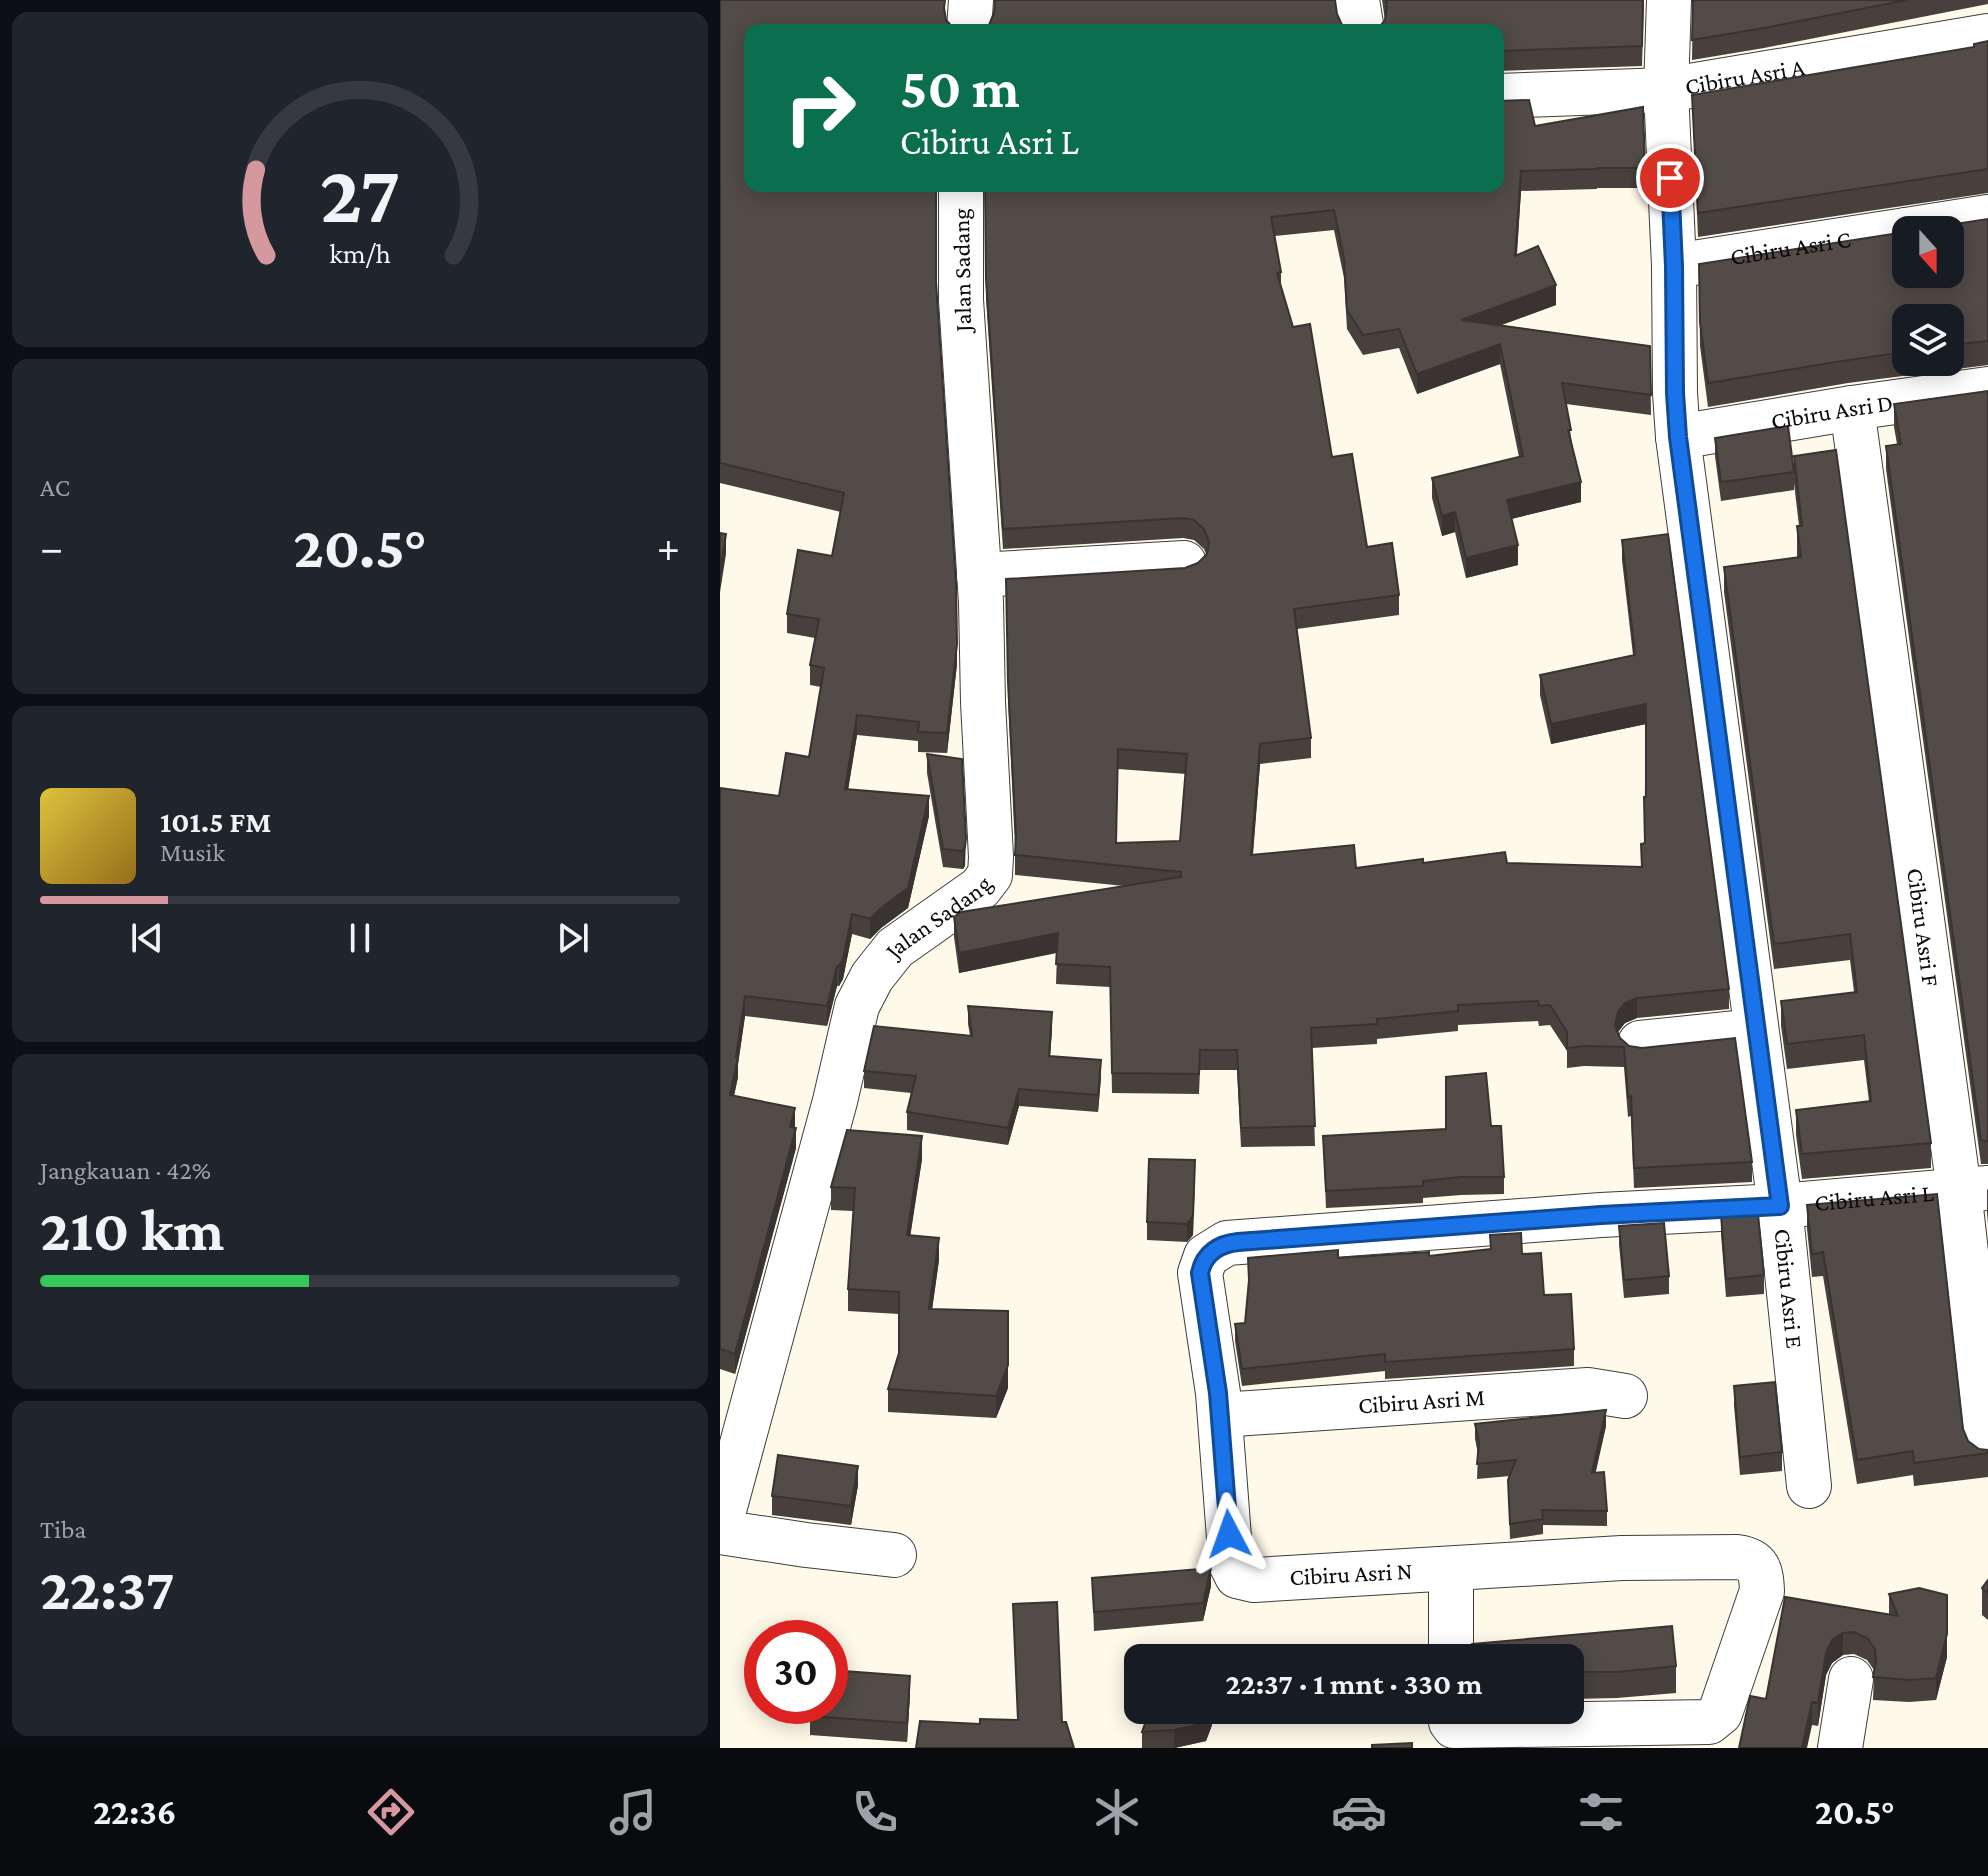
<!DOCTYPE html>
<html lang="id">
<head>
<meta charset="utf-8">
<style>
  :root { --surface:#171b24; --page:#20242c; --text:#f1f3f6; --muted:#9ea1a6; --line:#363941; --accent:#d6989f }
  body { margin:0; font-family:"Crimson Pro",serif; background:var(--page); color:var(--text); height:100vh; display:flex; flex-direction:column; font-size:30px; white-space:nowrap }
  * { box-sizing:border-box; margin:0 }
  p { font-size:26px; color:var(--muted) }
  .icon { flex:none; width:44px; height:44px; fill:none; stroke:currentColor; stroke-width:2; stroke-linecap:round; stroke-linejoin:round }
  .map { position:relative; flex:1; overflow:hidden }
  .sheet { display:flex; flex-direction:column; gap:12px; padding:12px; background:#0d0f14; width:720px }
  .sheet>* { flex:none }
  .hud { position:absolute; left:24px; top:24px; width:760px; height:168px; border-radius:16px; box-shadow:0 4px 20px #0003; background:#0b6e4f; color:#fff; overflow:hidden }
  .needle { width:52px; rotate:159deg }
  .fabs { position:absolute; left:1172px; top:216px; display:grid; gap:16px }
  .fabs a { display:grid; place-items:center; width:72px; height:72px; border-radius:16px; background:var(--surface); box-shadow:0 4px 20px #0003; font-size:40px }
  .speed { position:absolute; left:24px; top:1620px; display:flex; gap:16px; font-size:40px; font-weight:700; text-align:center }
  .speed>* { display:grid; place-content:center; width:104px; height:104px; border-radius:50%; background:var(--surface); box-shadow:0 4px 20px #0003; line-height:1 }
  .speed .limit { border:12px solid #d22; background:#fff; color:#111 }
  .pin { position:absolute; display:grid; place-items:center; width:68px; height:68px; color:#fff; margin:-34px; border:4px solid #fff; border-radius:50%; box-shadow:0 2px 8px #0007 }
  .me { position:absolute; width:88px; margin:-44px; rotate:356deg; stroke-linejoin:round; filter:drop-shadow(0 0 6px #0008) }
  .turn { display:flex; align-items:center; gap:28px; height:168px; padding:0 24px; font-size:36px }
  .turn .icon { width:104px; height:104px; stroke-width:2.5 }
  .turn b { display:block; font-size:56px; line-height:68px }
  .big { font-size:60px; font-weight:700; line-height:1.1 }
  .sheet .widget { flex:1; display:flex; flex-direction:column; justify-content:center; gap:12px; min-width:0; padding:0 28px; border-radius:16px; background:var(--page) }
  .sheet .dial { align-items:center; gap:0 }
  .dial svg { height:208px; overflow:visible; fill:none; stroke:var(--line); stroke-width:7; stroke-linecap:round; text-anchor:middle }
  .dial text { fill:var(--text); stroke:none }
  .song { display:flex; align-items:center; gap:24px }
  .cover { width:96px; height:96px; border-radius:12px; background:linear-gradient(135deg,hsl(50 70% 55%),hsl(40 70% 35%)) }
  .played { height:8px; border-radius:4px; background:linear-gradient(90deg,var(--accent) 20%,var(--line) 20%) }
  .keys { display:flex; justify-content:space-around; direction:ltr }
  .heat { display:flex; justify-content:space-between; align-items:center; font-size:44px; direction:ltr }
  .charge { height:12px; border-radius:6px; background:linear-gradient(90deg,#34c759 42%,var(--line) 0) }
  .trip { position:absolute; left:404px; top:1644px; width:460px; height:80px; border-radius:16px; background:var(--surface); box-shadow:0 4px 20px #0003; font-weight:700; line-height:80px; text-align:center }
  .tab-bar { display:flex; height:128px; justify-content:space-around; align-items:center; background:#090b0e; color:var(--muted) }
  .tab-bar .icon { width:56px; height:56px }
  .tab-bar .active { color:var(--accent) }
  .tab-bar b { font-size:36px; color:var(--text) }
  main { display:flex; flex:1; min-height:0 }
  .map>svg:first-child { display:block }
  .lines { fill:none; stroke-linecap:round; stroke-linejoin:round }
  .minor-casing { stroke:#3d3d3d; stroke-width:46 }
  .minor { stroke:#fff; stroke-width:44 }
  .wall { fill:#47403d; fill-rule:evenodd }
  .shaded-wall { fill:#393432 }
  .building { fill:#524b47; stroke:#393432; stroke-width:2; fill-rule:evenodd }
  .route-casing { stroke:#114b97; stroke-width:20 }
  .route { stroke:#1a73e8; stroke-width:14 }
  .labels { text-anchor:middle; stroke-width:8; stroke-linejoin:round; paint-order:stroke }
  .street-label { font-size:24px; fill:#0a0a0a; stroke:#fff }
</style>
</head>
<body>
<main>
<section class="sheet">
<div class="widget dial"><svg viewBox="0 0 100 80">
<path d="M14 69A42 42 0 1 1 86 69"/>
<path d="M14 69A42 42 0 0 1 10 36" stroke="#d6989f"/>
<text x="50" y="56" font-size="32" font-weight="700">27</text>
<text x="50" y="72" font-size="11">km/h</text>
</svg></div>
<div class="widget"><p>AC</p>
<div class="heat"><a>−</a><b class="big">20.5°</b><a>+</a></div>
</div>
<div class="widget">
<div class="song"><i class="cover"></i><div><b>101.5 FM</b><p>Musik</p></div></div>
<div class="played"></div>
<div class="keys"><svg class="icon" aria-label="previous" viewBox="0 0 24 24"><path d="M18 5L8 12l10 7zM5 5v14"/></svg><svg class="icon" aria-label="pause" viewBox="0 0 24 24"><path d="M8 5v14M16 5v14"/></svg><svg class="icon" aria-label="next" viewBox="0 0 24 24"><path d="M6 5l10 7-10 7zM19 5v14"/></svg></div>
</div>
<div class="widget"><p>Jangkauan · 42%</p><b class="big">210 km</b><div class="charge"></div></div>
<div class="widget"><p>Tiba</p><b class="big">22:37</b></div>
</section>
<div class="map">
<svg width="1268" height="1748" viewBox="0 0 1268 1748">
  <rect width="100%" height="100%" fill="#fef9e8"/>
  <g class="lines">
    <defs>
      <g id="minor">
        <polyline points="637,0 642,30"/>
        <path id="s1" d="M949 0 946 90 954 266 955 393 958 437 1060 1206 1089 1486"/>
        <polyline points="249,30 251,0"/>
        <path id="s2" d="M778 96 946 90 1268 36"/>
        <polyline points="1186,230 1268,217"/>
        <path id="s3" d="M954 266 1186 230"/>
        <path id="s4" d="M1132 408 1239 1190 1268 1449"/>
        <path id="s5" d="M958 437 1132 408 1268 389"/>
        <polyline points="259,575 464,563"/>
        <polyline points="920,1043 1036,1031"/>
        <path id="s6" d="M500 1415 868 1390 905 1396"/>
        <path id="s7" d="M0 1525 115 1101 137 1006 152 977 175 948 260 888 270 875 271 857 263 702 261 602 241 300V186"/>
        <polyline points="0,1532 86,1545 174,1555"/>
        <polyline points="731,1658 731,1569"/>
        <path id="s8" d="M731 1710V1722L734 1726 989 1722 1000 1713 1042 1591C1041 1570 1039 1560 1017 1557L902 1558 534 1580 517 1576 511 1564 498 1393 480 1273 486 1256 507 1243 881 1215 1060 1206 1268 1188"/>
        <polyline points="1120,1748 1131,1679"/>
      </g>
    </defs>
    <use href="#minor" class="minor-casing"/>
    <use href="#minor" class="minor"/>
  </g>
  <g class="wall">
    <polygon points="0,0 30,30 216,282 237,664 227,753 198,752 198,741 137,735 128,789 209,816 188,908 161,928 150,939 132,934 123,979 119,986 117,986 107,1026 25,1016 18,1064 18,1077 14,1095 75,1128 76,1148 15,1374 0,1369 0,793 59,796 89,757 101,687 90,685 90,665 95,638 67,633 67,614 112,556 121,512 0,483"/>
    <polygon points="662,0 924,0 922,66 778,71 778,30 665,20"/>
    <polygon points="973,0 1268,0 1268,4 1044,48 972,60"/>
    <polygon points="1268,41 1268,193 978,237 972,95 1254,48 1254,44"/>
    <path d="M815 126 925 168V188H877V189L801 191 797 255 836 305 781 325 930 346 931 415 846 404 861 502 791 519 798 565 746 578 735 532 722 536 712 498V478L799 457 780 364 697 394 679 348 643 355 627 329 624 278 614 230 555 236 561 272V286L612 457 647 547 679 595V615L577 629 591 738V758L540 764 533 855 636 868 703 863H787L921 867V844L924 843 926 724 831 744 820 695V675L913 655 902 560V540L1009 989V1009L917 1018 905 1023 898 1032 900 1038 1032 1162V1182L914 1188 911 1116 908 1117 904 1067 864 1066 847 1068V1051L830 1025 819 1026 818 1021 738 1025V1031L657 1039V1044L592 1048 595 1146 521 1147 517 1070H480L479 1094 392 1093 390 987 336 984 337 953 239 973 234 937V917L404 886 295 875V846L288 701 286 579 465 568 478 563 486 554 484 549 474 540 463 538 283 549 266 299 265 186ZM398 769 466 774 460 841 396 843Z"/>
    <path d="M1268 219V365L1128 383 988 407 980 346 979 264ZM1186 318H1230V362H1186Z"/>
    <polygon points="1268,391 1268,1164 1261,1164 1166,469 1166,446 1177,444 1174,427 1174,404"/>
    <polygon points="995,438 1074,470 1074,456 1211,1143 1211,1168 1082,1179 1076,1135 1076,1110 1149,1101 1144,1060 1067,1069 1061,1026 1061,1001 1134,992 1130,960 1054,969 1004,592 1004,567 1077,557 1077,526 1079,526 1074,483 1074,490 1001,501 995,456"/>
    <polygon points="207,754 242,759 245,866 243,869 223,867 207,773"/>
    <polygon points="248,1006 332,1029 330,1056 381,1077 378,1112 299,1106 288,1145 187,1130 187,1112 191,1093 144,1088 144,1071 250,1035 248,1024"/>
    <polygon points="771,1126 784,1177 784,1194 741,1195 703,1198 703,1203 606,1208 603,1136"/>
    <polygon points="202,1159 190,1235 219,1260 212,1309 288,1388 276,1418 168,1412 168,1389 179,1354 179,1314 128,1311 128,1289 133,1211 111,1210 111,1187"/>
    <polygon points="475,1178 473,1235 467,1242 427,1240 427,1222"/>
    <polygon points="1268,1189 1268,1224 1267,1213 1267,1190"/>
    <polygon points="1087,1205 1243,1429 1248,1441 1259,1449 1268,1450 1268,1477 1194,1486 1193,1475 1137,1484 1103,1276 1092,1277 1087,1229"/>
    <polygon points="1001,1215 1044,1275 1044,1294 1006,1297 1001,1234"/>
    <polygon points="899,1226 949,1276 949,1294 904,1298 899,1244"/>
    <polygon points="770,1235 802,1254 824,1295 854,1349 854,1366 665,1379 665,1371 522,1386 515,1341 515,1324 525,1323 529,1286 528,1258 618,1258 709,1256 770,1250"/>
    <polygon points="1014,1386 1062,1452 1062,1471 1020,1475 1014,1405"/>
    <polygon points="755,1424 886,1426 875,1473 887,1511 887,1526 823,1525 823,1534 790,1539 788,1480 790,1476 757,1479 758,1454 755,1439"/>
    <polygon points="138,1485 131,1525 52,1515 52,1496"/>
    <polygon points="372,1578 491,1586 483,1621 374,1631"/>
    <polygon points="1268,1580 1268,1620 1262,1615 1262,1588"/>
    <polygon points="1169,1594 1227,1657 1216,1700 1189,1702 1153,1700 1154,1670 1147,1660 1134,1654 1123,1655 1112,1663 1106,1675 1098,1726 1092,1725 1046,1699 1065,1597 1169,1615"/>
    <polygon points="952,1626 956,1666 956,1693 897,1698 850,1699 850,1658 746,1658 746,1650 752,1644"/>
    <polygon points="190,1694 187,1742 90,1735 90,1716"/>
    <polygon points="428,1710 492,1710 492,1725 486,1741 455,1748 422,1748 422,1732 429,1716"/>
  </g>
  <g class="shaded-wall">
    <polygon points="801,171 801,191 795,276 795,256"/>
    <polygon points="836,285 836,305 741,340 741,320"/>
    <polygon points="780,344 780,364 697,394 697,374"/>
    <polygon points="861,482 861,502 787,520 787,500"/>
    <polygon points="735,512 735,532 722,536 722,516"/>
    <polygon points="6,534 6,554 0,592 0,572"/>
    <polygon points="798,545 798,565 746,578 746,558"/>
    <polygon points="237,644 237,664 227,753 227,733"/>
    <polygon points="926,704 926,724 831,744 831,724"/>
    <polygon points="137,715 137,735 125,809 125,789"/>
    <polygon points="540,744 540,764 531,875 531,855"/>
    <polygon points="209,796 209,816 188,908 161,928 150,939 150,919"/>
    <polygon points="246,838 245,866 243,869 243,851"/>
    <polygon points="132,914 132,934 123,979 119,986 119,966"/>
    <polygon points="338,933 338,952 239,973 239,953"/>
    <polygon points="117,966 117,986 107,1026 107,1006"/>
    <polygon points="25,996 25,1016 18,1064 18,1077 10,1115 10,1095"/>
    <polygon points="917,998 917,1018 905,1023 898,1032 895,1026 898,1012 905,1003"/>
    <polygon points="332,1012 332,1029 329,1073 329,1056"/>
    <polygon points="381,1060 381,1077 378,1112 378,1095"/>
    <polygon points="299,1089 299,1106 288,1145 288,1128"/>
    <polygon points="75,1108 75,1128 70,1127"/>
    <polygon points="76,1128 76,1148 15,1374 15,1354"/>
    <polygon points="202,1136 202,1159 187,1258 187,1235"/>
    <polygon points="475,1160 473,1235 467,1242 467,1224"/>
    <polygon points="219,1238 219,1260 209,1332 209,1309"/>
    <polygon points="288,1334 288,1388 276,1418 276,1396"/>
    <polygon points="886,1410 886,1426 872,1489 872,1473"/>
    <polygon points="138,1466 138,1485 131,1525 131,1506"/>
    <polygon points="491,1568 491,1586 483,1621 483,1603"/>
    <polygon points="1227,1595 1227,1657 1216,1700 1216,1678"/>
    <polygon points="1123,1633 1123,1655 1112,1663 1106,1675 1098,1726 1098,1703 1106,1653 1112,1640"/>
    <polygon points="190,1676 190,1694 187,1742 187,1723"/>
    <polygon points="1092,1702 1092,1725 1087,1748 1082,1748"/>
    <polygon points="490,1710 492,1710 492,1725 486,1741 454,1748 454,1730"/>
  </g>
  <g class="building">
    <polygon points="0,0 225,0 224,8 226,20 235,30 30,30 30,186 209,186 216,187 216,282 236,583 237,644 227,733 198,732 199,722 137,715 125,789 209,796 188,888 161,908 150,919 132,914 123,959 119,966 117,966 107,1006 25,996 16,1057 18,1057 10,1095 75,1108 70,1127 76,1128 15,1354 0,1349 0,793 1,788 59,796 66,753 89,757 104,668 90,665 99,619 67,614 78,550 112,556 124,493 0,463"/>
    <polygon points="275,0 615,0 617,14 622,25 628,30 263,30 269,25 274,13"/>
    <polygon points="666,0 923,0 922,46 778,51 778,30 657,30 665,20 667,6"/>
    <polygon points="973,0 1187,0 1044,28 972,40"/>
    <polygon points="1268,41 1268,169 978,213 972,95 1254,47 1254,44"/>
    <path d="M809 100 815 126 923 107 925 168H877V169L801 171 795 256 818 246 836 285 741 320 930 346 931 395 842 383 851 430H848L861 482 787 500 798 545 746 558 735 512 722 516 712 478 803 456 780 344 697 374 679 329 643 335 627 310 624 259 614 210 551 217 561 272 557 273 573 327 590 324 612 457 632 454 647 547 672 543 679 595 574 609 591 738 540 744 531 855 634 845 636 868 703 859V863L785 852 787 863 922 867 921 844 925 843 924 797H926V704L831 724 820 675 915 655 902 540 948 534 1009 989 917 998 905 1003 898 1012 895 1026 900 1038 909 1046 922 1048 1015 1038 1032 1162 914 1168 911 1096 908 1097 904 1047 864 1046 847 1048V1032L830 1005 819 1006 818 1001 738 1005V1011L657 1019V1024L591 1028 595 1126 521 1128 517 1050H480L479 1074 392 1073 390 967 336 964 338 933 239 953 234 917 241 912 461 877V872L295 855 296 836 288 681 286 579 465 568 478 563 487 554 489 542 484 529 474 520 463 518 283 529 266 279 265 186H778V101ZM398 749 467 754 460 841 396 843Z"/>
    <polygon points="1268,219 1268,341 1230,345 1230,318 1186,318 1186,352 1128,360 988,383 980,322 979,264 1186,232 1186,274 1230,274 1230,230 1196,230"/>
    <polygon points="1268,391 1268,1141 1261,1140 1166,446 1181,444 1174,404"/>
    <polygon points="1068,426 1074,472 1001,482 995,438"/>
    <polygon points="1116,450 1211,1143 1082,1154 1076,1110 1151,1101 1144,1035 1067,1044 1061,1001 1137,992 1130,934 1054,944 1004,567 1081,557 1077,526 1082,526 1074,456"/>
    <polygon points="0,533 6,534 0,572"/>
    <polygon points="207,754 242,759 246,838 245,847 243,851 223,849"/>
    <polygon points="248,1006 332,1012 329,1056 381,1060 378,1095 299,1089 288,1128 187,1112 196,1076 144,1071 154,1026 252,1036"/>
    <polygon points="766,1073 771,1126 781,1126 784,1177 741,1177 703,1181 703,1186 606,1191 603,1136 726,1129 726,1077"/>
    <polygon points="127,1130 202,1136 187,1235 219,1238 209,1309 288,1311 288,1365 276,1396 168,1389 179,1353 179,1292 128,1289 135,1188 111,1187"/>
    <polygon points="429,1159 475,1160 473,1216 467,1224 427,1222"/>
    <polygon points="1217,1194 1243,1429 1248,1441 1259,1449 1268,1450 1268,1453 1194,1463 1193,1451 1137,1460 1103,1252 1092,1254 1087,1205"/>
    <polygon points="1038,1214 1044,1275 1006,1279 1001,1215"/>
    <polygon points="944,1223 949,1276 904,1280 899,1226"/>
    <polygon points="801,1233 802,1254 821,1253 824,1295 851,1294 854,1349 665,1362 665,1354 522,1369 515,1324 525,1323 529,1280 528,1258 618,1250 618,1258 709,1252 709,1256 771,1249 770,1235"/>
    <polygon points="1055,1382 1062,1452 1020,1457 1014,1386"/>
    <polygon points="886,1410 872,1473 884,1472 887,1511 822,1510 823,1519 790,1524 788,1480 796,1460 757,1464 759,1442 755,1424"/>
    <polygon points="58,1455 138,1466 131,1506 52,1496"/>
    <polygon points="491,1568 483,1603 374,1612 372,1578"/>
    <polygon points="1268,1580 1268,1593 1262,1588"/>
    <polygon points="1199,1588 1227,1595 1227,1634 1216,1678 1189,1680 1153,1677 1156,1661 1155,1649 1147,1638 1134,1632 1123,1633 1112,1640 1106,1653 1098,1703 1092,1702 1082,1748 1019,1748 1030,1696 1046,1699 1065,1597 1178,1616 1169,1594"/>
    <polygon points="337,1602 342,1722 346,1722 354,1748 196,1748 200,1721 260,1724 260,1719 298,1720 293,1604"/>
    <polygon points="952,1626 956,1666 897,1672 850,1672 850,1658 747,1658 746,1650 752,1644"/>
    <polygon points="110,1670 190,1676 187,1723 90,1716 91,1706 110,1706"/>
    <polygon points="430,1710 490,1710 486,1723 454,1730 422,1732"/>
    <polygon points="692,1743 692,1748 652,1748 652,1745"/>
  </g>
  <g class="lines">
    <defs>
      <path id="route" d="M509 1534 498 1393 480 1273C484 1253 499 1244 518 1242L881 1215 1060 1206 958 437 955 393 954 266 950 178"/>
    </defs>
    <use href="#route" class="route-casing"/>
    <use href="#route" class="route"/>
  </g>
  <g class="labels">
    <g class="street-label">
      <text dy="8" stroke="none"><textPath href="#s2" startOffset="248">Cibiru Asri A</textPath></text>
      <text dy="8" stroke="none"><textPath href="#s3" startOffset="118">Cibiru Asri C</textPath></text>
      <text transform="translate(242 270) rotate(-91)" y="8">Jalan Sadang</text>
      <text dy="8" stroke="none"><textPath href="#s5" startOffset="156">Cibiru Asri D</textPath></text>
      <text dy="8" stroke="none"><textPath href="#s7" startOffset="660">Jalan Sadang</textPath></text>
      <text dy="8" stroke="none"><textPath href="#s4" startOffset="524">Cibiru Asri F</textPath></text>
      <text dy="8" stroke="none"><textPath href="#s8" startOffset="1962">Cibiru Asri L</textPath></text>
      <text dy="8" stroke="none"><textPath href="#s1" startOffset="1296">Cibiru Asri E</textPath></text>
      <text dy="8" stroke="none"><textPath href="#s6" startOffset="202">Cibiru Asri M</textPath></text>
      <text transform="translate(631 1574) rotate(-3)" y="8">Cibiru Asri N</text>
    </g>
  </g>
</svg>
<div class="fabs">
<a><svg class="needle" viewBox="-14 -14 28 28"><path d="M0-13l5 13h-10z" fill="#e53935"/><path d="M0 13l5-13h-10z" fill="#9ea1a6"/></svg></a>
<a><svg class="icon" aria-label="layers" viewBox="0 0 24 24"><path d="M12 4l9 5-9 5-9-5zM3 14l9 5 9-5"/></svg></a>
</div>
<div class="speed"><div class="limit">30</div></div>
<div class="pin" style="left:950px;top:178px;background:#d93025"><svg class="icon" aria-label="arrive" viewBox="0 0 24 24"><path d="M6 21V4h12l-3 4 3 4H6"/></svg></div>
<svg class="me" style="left:509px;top:1534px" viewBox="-20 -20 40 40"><path d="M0-17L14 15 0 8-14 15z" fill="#1a73e8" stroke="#fff" stroke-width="4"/></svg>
<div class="trip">22:37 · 1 mnt · 330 m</div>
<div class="hud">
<div class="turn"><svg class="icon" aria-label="right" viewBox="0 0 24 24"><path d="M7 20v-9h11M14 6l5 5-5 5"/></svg><div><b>50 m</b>Cibiru Asri L</div></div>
</div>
</div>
</main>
<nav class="tab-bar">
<b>22:36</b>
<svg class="icon active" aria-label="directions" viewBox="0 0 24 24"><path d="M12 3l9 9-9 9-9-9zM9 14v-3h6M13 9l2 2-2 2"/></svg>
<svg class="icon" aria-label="music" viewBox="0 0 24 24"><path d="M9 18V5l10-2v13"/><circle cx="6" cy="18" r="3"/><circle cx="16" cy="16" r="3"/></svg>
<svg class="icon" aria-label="phone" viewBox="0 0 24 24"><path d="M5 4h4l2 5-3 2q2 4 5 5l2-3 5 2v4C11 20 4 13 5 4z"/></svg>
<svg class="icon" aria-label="climate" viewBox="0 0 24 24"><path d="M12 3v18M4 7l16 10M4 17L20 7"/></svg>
<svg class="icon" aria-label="car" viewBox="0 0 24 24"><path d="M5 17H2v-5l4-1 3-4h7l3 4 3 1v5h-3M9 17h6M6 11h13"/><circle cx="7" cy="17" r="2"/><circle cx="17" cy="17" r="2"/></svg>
<svg class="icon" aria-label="filters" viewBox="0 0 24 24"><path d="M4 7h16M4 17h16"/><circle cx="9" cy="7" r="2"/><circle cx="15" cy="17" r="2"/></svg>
<b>20.5°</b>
</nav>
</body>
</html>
